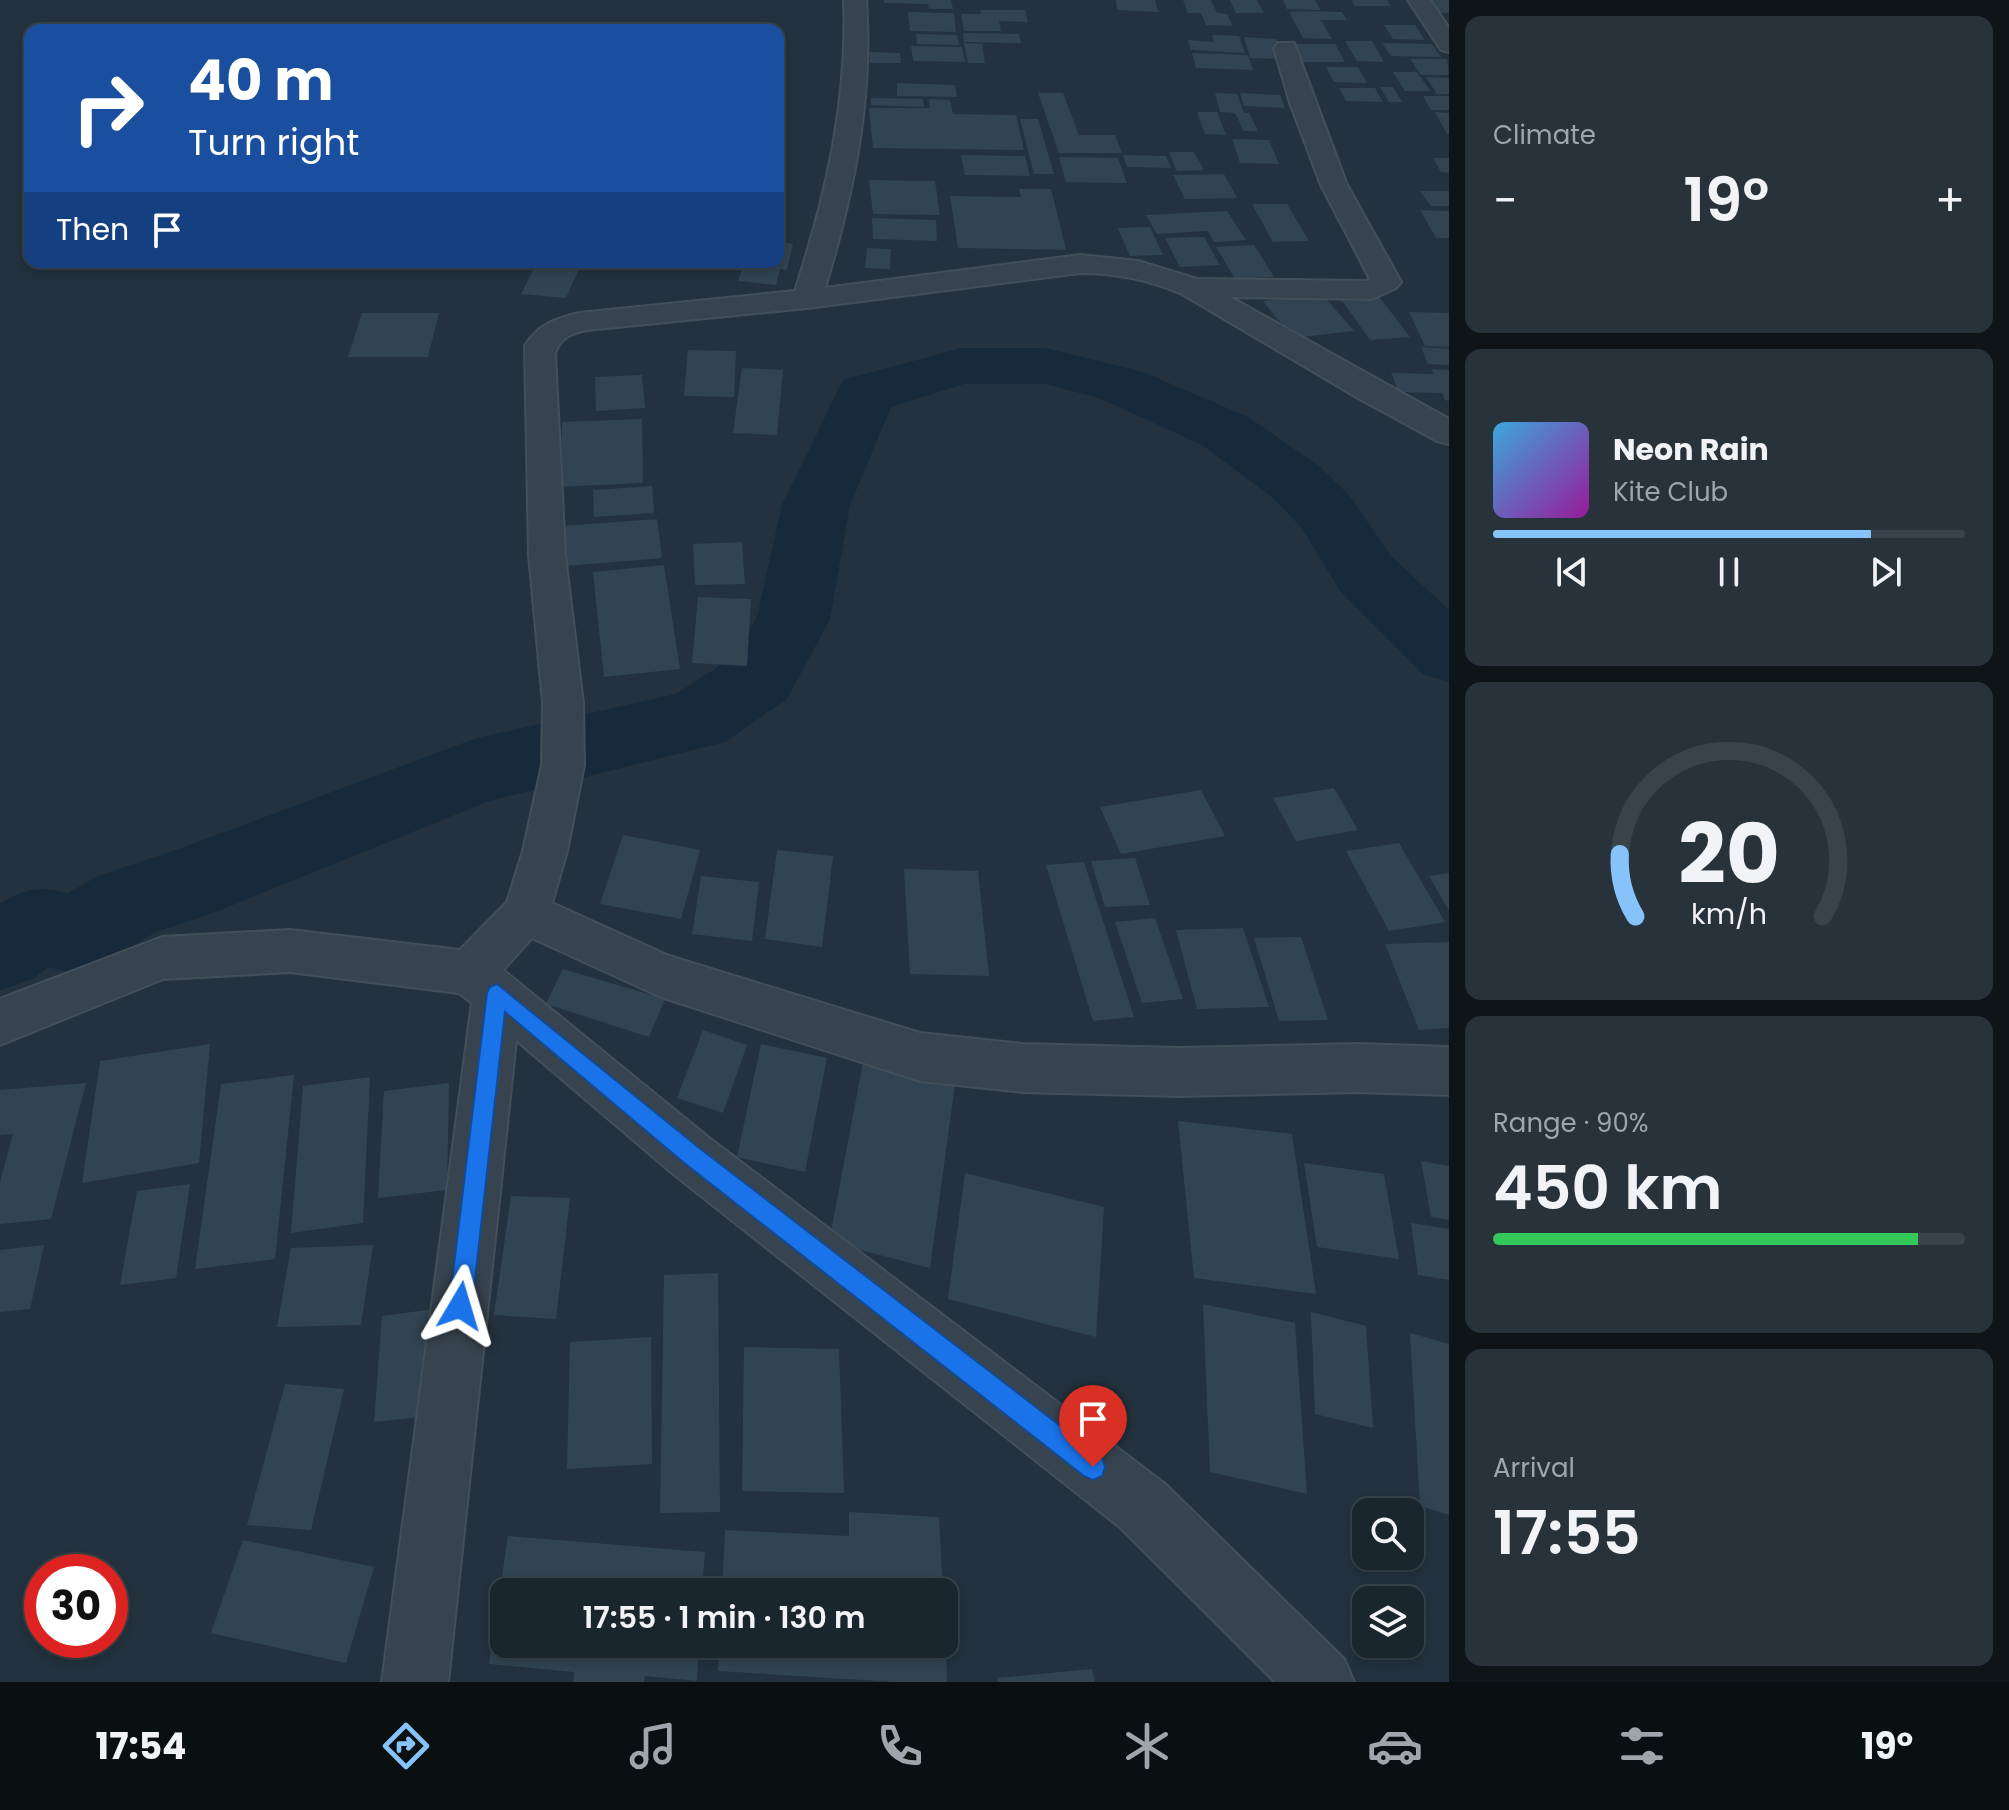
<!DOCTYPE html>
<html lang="en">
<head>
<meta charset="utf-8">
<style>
  :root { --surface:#1a262e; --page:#27323a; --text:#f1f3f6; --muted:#9fa5aa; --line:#38434a; --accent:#86c3fa }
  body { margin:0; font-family:Poppins,sans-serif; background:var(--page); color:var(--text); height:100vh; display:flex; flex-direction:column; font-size:30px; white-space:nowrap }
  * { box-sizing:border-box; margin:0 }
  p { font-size:26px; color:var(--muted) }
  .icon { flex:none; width:44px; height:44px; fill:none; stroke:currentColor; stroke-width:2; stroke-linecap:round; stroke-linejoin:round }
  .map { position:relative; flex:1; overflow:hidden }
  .panel { display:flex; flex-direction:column; gap:16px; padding:16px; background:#0e1519; width:560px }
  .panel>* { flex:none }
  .guide { position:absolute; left:24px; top:24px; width:760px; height:244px; border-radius:16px; box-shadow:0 4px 12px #0003,0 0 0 2px var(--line); background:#1a4fa0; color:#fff; overflow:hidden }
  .buttons { position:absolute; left:1352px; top:1498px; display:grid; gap:16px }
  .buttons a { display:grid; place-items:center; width:72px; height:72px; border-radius:16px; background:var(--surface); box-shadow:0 4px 12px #0003,0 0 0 2px var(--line); font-size:40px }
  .speed { position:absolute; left:24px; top:1554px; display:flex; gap:16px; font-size:40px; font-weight:700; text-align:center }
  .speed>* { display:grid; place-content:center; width:104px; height:104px; border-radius:50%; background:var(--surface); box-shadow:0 4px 12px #0003,0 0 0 2px var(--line); line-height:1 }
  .speed .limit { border:12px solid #d22; background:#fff; color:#111 }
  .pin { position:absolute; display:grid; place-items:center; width:68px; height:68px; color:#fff; margin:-82px -34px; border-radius:50% 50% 50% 0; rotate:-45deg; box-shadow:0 0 8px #0007 }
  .pin .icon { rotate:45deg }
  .me { position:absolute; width:88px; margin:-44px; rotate:7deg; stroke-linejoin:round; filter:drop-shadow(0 0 6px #0008) }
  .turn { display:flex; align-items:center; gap:28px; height:168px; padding:0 32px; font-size:36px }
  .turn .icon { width:104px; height:104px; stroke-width:2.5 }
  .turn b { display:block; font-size:56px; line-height:68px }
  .then { display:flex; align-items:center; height:76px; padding:0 32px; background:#0003; gap:16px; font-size:30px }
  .big { font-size:60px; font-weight:600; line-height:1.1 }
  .panel .tile { flex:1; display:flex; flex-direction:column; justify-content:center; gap:12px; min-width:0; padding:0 28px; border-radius:16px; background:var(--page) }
  .panel .dial { align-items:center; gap:0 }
  .dial svg { height:208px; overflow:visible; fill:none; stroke:var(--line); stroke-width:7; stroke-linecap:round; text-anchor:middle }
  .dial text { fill:var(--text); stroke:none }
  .song { display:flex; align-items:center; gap:24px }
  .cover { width:96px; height:96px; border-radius:12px; background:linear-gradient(135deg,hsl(200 70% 55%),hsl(300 70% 35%)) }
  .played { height:8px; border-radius:4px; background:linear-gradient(90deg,var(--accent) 80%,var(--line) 80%) }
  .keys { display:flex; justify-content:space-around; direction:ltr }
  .heat { display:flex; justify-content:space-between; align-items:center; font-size:44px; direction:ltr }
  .charge { height:12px; border-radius:6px; background:linear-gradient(90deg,#34c759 90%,var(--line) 0) }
  .trip { position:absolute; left:490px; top:1578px; width:468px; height:80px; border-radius:16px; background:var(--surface); box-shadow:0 4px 12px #0003,0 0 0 2px var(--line); font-weight:600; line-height:80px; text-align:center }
  .menu { display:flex; height:128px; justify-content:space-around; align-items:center; background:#0a0f12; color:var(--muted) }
  .menu .icon { width:56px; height:56px }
  .menu .current { color:var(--accent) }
  .menu b { font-size:36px; color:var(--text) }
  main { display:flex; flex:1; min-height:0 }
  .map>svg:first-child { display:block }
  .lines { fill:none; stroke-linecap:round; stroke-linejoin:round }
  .river { fill:#162a3c; fill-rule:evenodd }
  .building { fill:#324452 }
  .minor-casing { stroke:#434f59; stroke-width:4 }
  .minor { fill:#37434e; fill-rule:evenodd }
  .route { fill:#1a73e8; stroke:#114b97; stroke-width:2 }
</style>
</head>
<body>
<main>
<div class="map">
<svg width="1449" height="1682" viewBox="0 0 1449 1682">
  <rect width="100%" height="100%" fill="#23323e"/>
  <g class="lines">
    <path class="river" d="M961 348H1045L1143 372 1248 417 1319 466 1349 495 1391 556 1449 610V682L1423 674 1341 592 1301 527 1273 498 1202 445 1099 398 1045 384H964L891 407 850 505 830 619 787 699 725 742 489 801 213 913 156 932 106 962 75 974 49 967 32 979 0 990V903C27 888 38 886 68 893L98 876 176 850 477 738 676 694 733 657 757 617 782 505 843 380Z"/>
  </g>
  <g class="building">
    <polygon points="884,0 951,0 953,9 929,9 928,4 884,3"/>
    <polygon points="1116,0 1155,0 1158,12 1117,10"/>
    <polygon points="1183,0 1211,0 1217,13 1227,14 1233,26 1206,25 1201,13 1188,13"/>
    <polygon points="1230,0 1257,0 1264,13 1236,13"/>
    <polygon points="1283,0 1315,0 1320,10 1287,9"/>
    <polygon points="1352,0 1387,0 1391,6 1355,6"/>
    <polygon points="1424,0 1449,0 1449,13 1433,13"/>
    <polygon points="980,10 1025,10 1028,22 999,21 1001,31 964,31 961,14 981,14"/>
    <polygon points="1301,11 1342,12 1347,20 1321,20 1332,39 1303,38 1289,12"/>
    <polygon points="908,12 954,13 956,32 910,31"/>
    <polygon points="1384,25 1415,25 1425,40 1393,39"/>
    <polygon points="963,33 1019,34 1021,43 964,42"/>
    <polygon points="916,34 957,35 959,45 917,44"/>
    <polygon points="1212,35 1239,36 1245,53 1191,50 1188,40 1214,42"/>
    <polygon points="1244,37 1277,39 1284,59 1250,58"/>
    <polygon points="1345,41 1372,41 1384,62 1357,61"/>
    <polygon points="964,43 982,44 985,63 968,63"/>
    <polygon points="1382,43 1432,44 1441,57 1391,56"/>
    <polygon points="1294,44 1335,44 1345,62 1303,62"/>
    <polygon points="911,46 962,47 965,62 913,61"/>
    <polygon points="869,52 900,53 901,63 870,63"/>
    <polygon points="1192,53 1248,55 1253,70 1196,68"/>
    <polygon points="1410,59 1447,59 1449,75 1421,75"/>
    <polygon points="1326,67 1358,67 1367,83 1334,82"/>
    <polygon points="1393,72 1417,72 1430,91 1405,91"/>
    <polygon points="1426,77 1449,78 1449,94 1437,94"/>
    <polygon points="897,83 955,85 957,97 897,96"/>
    <polygon points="1380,87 1393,87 1402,102 1389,102"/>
    <polygon points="1339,88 1375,88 1383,102 1346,101"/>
    <polygon points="1038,93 1063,93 1079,135 1115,135 1122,153 1059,153"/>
    <polygon points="1215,93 1237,94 1244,113 1249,113 1258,131 1244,131 1235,113 1220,112"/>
    <polygon points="1240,93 1280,95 1285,108 1244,106"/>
    <polygon points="1423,96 1449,96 1449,110 1431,110"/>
    <polygon points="871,98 923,99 924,107 871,105"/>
    <polygon points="929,99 950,100 953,114 1016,115 1024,150 873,148 869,108 930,108"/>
    <polygon points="1197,112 1217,112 1226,135 1205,134"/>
    <polygon points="1435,112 1449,113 1449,134 1447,134"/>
    <polygon points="1020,119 1038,119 1054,174 1034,174"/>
    <polygon points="1232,139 1269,140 1279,164 1240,163"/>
    <polygon points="1169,152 1194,152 1204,170 1177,171"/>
    <polygon points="961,155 1025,156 1030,176 965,175"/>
    <polygon points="1123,155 1166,156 1171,168 1127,167"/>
    <polygon points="1059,157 1118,158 1127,183 1066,182"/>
    <polygon points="1433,158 1449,158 1449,173 1441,172"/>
    <polygon points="1224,174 1237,198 1185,199 1173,175"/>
    <polygon points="869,180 935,181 940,215 873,214"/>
    <polygon points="1019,189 1051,189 1066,250 958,248 950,196 1021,197"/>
    <polygon points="1420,191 1449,191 1449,206 1431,206"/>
    <polygon points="1252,204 1287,204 1309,241 1273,242"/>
    <polygon points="1420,210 1449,211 1449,238 1436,238"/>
    <polygon points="1227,211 1246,240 1214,242 1208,231 1157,234 1146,215"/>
    <polygon points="872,218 936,220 937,241 873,239"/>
    <polygon points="1150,227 1163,255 1130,256 1118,228"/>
    <polygon points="1204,237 1220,265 1180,267 1165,238"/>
    <polygon points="778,242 793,244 787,270 780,269 776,285 738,281 743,266 723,264 778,262"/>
    <polygon points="1254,245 1274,277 1235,279 1216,247"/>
    <polygon points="867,248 891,249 890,269 865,268"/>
    <polygon points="537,262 582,262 566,298 521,294"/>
    <polygon points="1322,294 1354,331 1293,338 1263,301"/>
    <polygon points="1377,294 1410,337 1370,340 1339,296"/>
    <polygon points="1409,312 1449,313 1449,347 1425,346"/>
    <polygon points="362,313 439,313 428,357 348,357"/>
    <polygon points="1421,347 1449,349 1449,365 1428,364"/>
    <polygon points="688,350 736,351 734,397 684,396"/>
    <polygon points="742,368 783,370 777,435 733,433"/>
    <polygon points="1431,369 1449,370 1449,401 1445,400 1442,393 1399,392 1391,373 1434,374"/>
    <polygon points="642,375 645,408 596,411 595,377"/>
    <polygon points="642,419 643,483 554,487 556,450 561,450 562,422"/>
    <polygon points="652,486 654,513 594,517 593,490"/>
    <polygon points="657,519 662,558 565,566 563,526"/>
    <polygon points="742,542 745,584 695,585 693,544"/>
    <polygon points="664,565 680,669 604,677 593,572"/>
    <polygon points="698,597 751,599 747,666 692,663"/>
    <polygon points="1334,788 1358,830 1296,841 1273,798"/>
    <polygon points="1201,790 1225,836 1121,854 1100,807"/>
    <polygon points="623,835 700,850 681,919 600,904"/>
    <polygon points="1399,843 1445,922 1389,931 1346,851"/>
    <polygon points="777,850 833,856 822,947 765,939"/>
    <polygon points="1135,858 1150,905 1105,907 1091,861"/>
    <polygon points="1084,862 1134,1017 1093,1021 1046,865"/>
    <polygon points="904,869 978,871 989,976 910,974"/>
    <polygon points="1449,873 1449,911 1429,876"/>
    <polygon points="701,876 759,882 752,941 692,934"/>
    <polygon points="1155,918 1183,999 1142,1003 1115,922"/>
    <polygon points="1243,928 1269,1007 1197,1009 1176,930"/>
    <polygon points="1301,937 1328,1020 1279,1021 1254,938"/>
    <polygon points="1449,942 1449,1028 1419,1030 1385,944"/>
    <polygon points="563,969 665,999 649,1037 546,1004"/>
    <polygon points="703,1030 747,1045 723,1113 677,1098"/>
    <polygon points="210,1044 199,1163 82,1183 100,1061"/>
    <polygon points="761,1044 827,1058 805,1172 737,1157"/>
    <polygon points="864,1057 956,1077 930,1268 829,1242"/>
    <polygon points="294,1075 275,1259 195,1269 221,1084"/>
    <polygon points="370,1077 363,1223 291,1233 303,1086"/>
    <polygon points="86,1083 51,1219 0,1224 0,1182 13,1134 0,1135 0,1090"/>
    <polygon points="449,1083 447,1190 378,1198 384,1091"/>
    <polygon points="1178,1121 1292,1134 1316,1294 1194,1278"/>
    <polygon points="1421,1161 1449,1166 1449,1220 1431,1217"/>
    <polygon points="1304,1163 1384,1174 1399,1259 1317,1247"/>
    <polygon points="965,1173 1104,1207 1096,1337 948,1299"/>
    <polygon points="190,1184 176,1278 120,1285 137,1191"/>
    <polygon points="511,1196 570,1198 556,1319 494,1315"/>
    <polygon points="1411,1223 1449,1229 1449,1280 1418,1275"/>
    <polygon points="44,1245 30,1309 0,1312 0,1250"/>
    <polygon points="373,1245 361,1325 277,1327 291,1248"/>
    <polygon points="718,1273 720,1512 660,1513 664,1275"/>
    <polygon points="1203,1304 1295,1323 1307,1494 1210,1472"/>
    <polygon points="434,1309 429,1416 374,1422 382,1316"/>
    <polygon points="1311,1312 1366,1326 1373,1428 1315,1414"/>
    <polygon points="1410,1333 1449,1344 1449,1515 1420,1506"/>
    <polygon points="651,1337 652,1464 567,1469 570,1342"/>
    <polygon points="744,1347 839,1349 844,1493 742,1491"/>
    <polygon points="285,1384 344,1389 311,1530 247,1525"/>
    <polygon points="849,1512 939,1517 943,1592 722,1592 725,1530 849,1536"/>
    <polygon points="508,1536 705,1552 702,1592 504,1592 504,1644 699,1644 697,1681 645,1676 644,1682 573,1682 574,1672 489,1664"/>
    <polygon points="243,1540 374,1567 346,1663 211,1633"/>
    <polygon points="719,1644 946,1644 947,1682 896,1682 718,1671"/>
    <polygon points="1092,1669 1095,1682 998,1682 997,1678"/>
  </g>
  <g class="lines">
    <defs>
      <g id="minor">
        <path d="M844 0H866C873 99 854 193 825 288L1080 255 1138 261 1197 279 1366 281 1370 279 1321 185 1290 103 1274 48 1278 43H1294L1347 185 1401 282 1396 288 1372 299 1230 297 1449 419V444L1437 441 1358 398 1182 294C1148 279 1116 273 1080 273L807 308 587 330C572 333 559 338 555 354L565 555 583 703 584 765 567 851 552 903 669 956 920 1033 1022 1044 1179 1048 1358 1044 1449 1047V1095L1358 1092 1179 1096 1022 1092 920 1081 661 997 532 938 503 970 708 1137 1165 1484 1344 1659 1354 1682H1275L1121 1528 672 1173 516 1040 448 1682H382L472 1003 459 993 290 972 163 979 0 1045V999L162 937 290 930 460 950 507 902 523 851 542 765 543 703 529 555 525 346C538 324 555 319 579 313L795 291C826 196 848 101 844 0Z"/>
        <polygon points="1408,0 1430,0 1449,28 1449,52 1441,50"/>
      </g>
    </defs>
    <use href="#minor" class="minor-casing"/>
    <use href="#minor" class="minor"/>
  </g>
  <polygon class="route" points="497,984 698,1147 1102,1458 1105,1467 1102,1476 1093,1480 1084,1476 683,1162 505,1012 472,1306 468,1315 460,1318 452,1315 449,1306 487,993 490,987"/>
</svg>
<div class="buttons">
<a><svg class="icon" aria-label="search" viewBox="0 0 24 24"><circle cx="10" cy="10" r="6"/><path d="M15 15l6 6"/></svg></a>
<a><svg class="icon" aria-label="layers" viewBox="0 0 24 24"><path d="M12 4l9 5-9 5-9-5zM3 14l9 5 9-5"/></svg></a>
</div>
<div class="speed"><div class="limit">30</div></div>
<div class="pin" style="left:1093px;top:1467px;background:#d93025"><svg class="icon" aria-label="arrive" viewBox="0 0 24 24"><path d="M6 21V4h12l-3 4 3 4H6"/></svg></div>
<svg class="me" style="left:460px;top:1306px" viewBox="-20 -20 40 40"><path d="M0-17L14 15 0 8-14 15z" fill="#1a73e8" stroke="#fff" stroke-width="4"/></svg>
<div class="trip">17:55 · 1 min · 130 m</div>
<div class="guide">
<div class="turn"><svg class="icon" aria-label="right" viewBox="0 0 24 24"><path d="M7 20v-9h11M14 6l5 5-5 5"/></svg><div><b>40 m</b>Turn right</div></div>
<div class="then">Then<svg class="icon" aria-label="arrive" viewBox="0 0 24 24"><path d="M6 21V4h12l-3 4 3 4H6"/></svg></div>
</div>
</div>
<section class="panel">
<div class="tile"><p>Climate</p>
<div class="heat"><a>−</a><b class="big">19°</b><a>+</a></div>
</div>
<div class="tile">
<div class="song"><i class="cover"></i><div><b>Neon Rain</b><p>Kite Club</p></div></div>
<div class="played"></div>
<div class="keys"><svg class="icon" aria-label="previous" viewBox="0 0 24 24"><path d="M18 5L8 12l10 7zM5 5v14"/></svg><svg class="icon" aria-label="pause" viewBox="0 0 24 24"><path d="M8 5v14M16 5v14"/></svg><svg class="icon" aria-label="next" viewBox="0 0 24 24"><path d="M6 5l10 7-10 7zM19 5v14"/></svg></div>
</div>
<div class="tile dial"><svg viewBox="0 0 100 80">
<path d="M14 69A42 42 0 1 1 86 69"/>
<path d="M14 69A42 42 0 0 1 8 45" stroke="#86c3fa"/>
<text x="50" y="56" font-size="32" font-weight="700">20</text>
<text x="50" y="72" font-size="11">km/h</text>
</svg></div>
<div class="tile"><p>Range · 90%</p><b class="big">450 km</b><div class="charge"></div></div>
<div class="tile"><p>Arrival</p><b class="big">17:55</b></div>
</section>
</main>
<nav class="menu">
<b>17:54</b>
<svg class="icon current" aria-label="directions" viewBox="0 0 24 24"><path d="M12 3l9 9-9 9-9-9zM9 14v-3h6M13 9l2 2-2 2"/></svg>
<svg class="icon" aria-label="music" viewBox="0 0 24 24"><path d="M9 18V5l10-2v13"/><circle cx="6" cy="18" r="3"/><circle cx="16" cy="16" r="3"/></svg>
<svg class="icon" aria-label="phone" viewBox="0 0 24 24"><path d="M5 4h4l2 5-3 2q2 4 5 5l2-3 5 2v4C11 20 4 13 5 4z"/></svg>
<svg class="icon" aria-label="climate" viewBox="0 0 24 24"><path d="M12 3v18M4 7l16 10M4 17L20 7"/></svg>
<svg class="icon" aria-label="car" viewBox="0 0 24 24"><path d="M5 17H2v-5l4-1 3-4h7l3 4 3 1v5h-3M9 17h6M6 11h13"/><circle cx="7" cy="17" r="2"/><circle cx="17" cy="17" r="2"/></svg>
<svg class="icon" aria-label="filters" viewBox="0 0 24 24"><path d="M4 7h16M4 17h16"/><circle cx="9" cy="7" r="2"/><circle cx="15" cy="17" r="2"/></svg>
<b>19°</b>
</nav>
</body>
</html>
